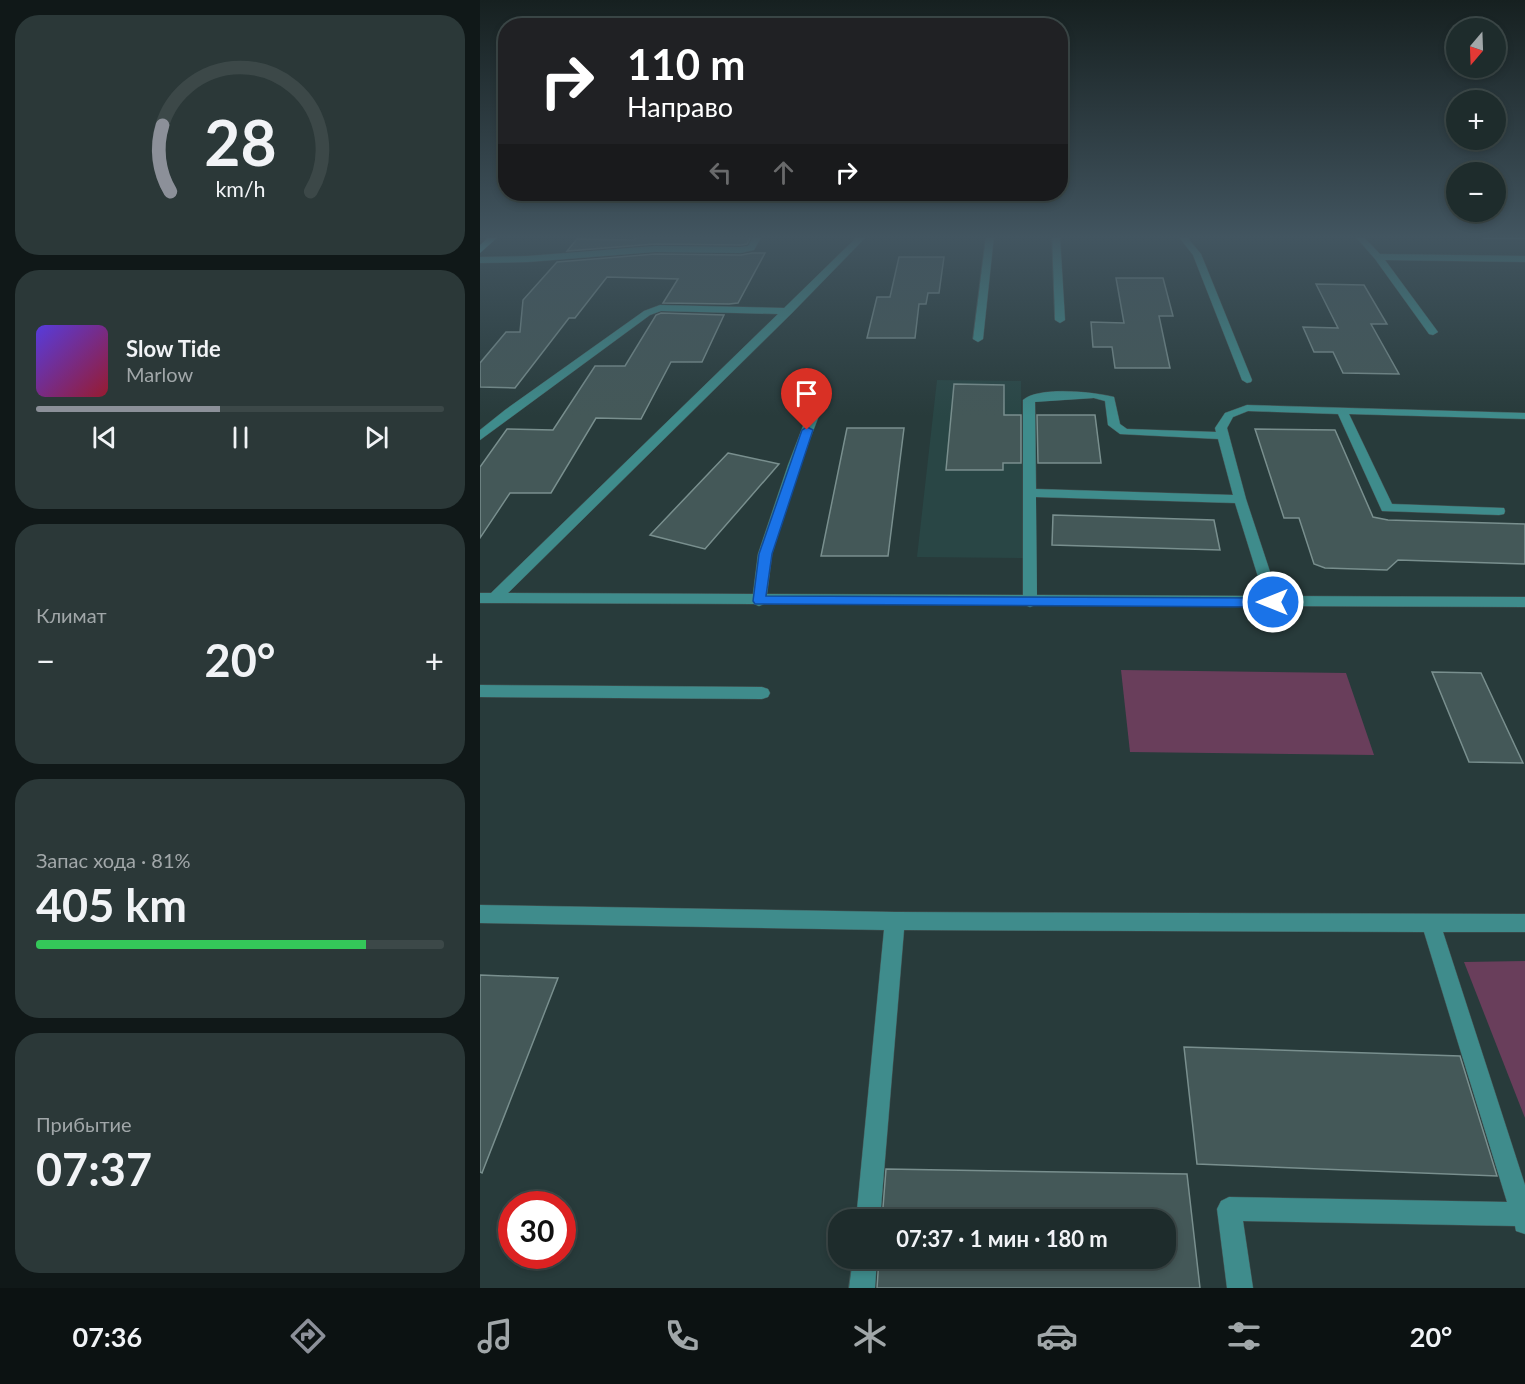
<!DOCTYPE html>
<html lang="ru">
<head>
<meta charset="utf-8">
<style>
  :root { --surface:#1e2c2c; --page:#2b3838; --text:#f1f3f6; --muted:#a1a7a9; --line:#3c4848; --accent:#8c9099 }
  body { margin:0; font-family:Lato,sans-serif; background:var(--page); color:var(--text); height:100vh; display:flex; flex-direction:column; font-size:22px; white-space:nowrap }
  * { box-sizing:border-box; margin:0 }
  p { font-size:20px; color:var(--muted) }
  .icon { flex:none; width:33px; height:33px; fill:none; stroke:currentColor; stroke-width:2; stroke-linecap:round; stroke-linejoin:round }
  .map { position:relative; flex:1; overflow:hidden }
  .details { display:flex; flex-direction:column; gap:15px; padding:15px; background:#101818; width:480px }
  .details>* { flex:none }
  .banner { position:absolute; left:18px; top:18px; width:570px; height:183px; border-radius:24px; box-shadow:0 3px 9px #0003,0 0 0 2px var(--line); background:#202124; color:#fff; overflow:hidden }
  .needle { width:39px; rotate:199deg }
  .controls { position:absolute; left:966px; top:18px; display:grid; gap:12px }
  .controls a { display:grid; place-items:center; width:60px; height:60px; border-radius:50%; background:var(--surface); box-shadow:0 3px 9px #0003,0 0 0 2px var(--line); font-size:30px }
  .speed { position:absolute; left:18px; top:1191px; display:flex; gap:12px; font-size:30px; font-weight:700; text-align:center }
  .speed>* { display:grid; place-content:center; width:78px; height:78px; border-radius:50%; background:var(--surface); box-shadow:0 3px 9px #0003,0 0 0 2px var(--line); line-height:1 }
  .speed .limit { border:9px solid #d22; background:#fff; color:#111 }
  .pin { position:absolute; display:grid; place-items:center; width:51px; height:51px; color:#fff; margin:-62px -26px; border-radius:50% 50% 50% 0; rotate:-45deg; box-shadow:0 0 6px #0007 }
  .pin .icon { rotate:45deg }
  .me { position:absolute; width:66px; margin:-33px; rotate:270deg; stroke-linejoin:round; filter:drop-shadow(0 0 4px #0008) }
  .turn { display:flex; align-items:center; gap:21px; height:126px; padding:0 30px; font-size:27px }
  .turn .icon { width:78px; height:78px; stroke-width:2.5 }
  .turn b { display:block; font-size:42px; line-height:51px }
  .lanes { display:flex; align-items:center; height:57px; padding:0 30px; background:#0003; justify-content:center; gap:30px; direction:ltr }
  .lanes .off { opacity:.35 }
  .big { font-size:45px; font-weight:700; line-height:1.1 }
  .details .widget { flex:1; display:flex; flex-direction:column; justify-content:center; gap:9px; min-width:0; padding:0 21px; border-radius:24px; background:var(--page) }
  .details .dial { align-items:center; gap:0 }
  .dial svg { height:156px; overflow:visible; fill:none; stroke:var(--line); stroke-width:7; stroke-linecap:round; text-anchor:middle }
  .dial text { fill:var(--text); stroke:none }
  .song { display:flex; align-items:center; gap:18px }
  .cover { width:72px; height:72px; border-radius:9px; background:linear-gradient(135deg,hsl(250 70% 55%),hsl(350 70% 35%)) }
  .played { height:6px; border-radius:3px; background:linear-gradient(90deg,var(--accent) 45%,var(--line) 45%) }
  .keys { display:flex; justify-content:space-around; direction:ltr }
  .heat { display:flex; justify-content:space-between; align-items:center; font-size:33px; direction:ltr }
  .charge { height:9px; border-radius:4px; background:linear-gradient(90deg,#34c759 81%,var(--line) 0) }
  .trip { position:absolute; left:348px; top:1209px; width:348px; height:60px; border-radius:24px; background:var(--surface); box-shadow:0 3px 9px #0003,0 0 0 2px var(--line); font-weight:700; line-height:60px; text-align:center }
  .menu { display:flex; height:96px; justify-content:space-around; align-items:center; background:#0c1212; color:var(--muted) }
  .menu .icon { width:42px; height:42px }
  .menu .on { color:var(--accent) }
  .menu b { font-size:27px; color:var(--text) }
  main { display:flex; flex:1; min-height:0 }
  .map>svg:first-child { display:block }
  .built { fill:#294645 }
  .green { fill:#693e5b }
  .building { fill:#445858; stroke:#798f8e; stroke-width:1.5 }
  .lines { fill:none; stroke-linecap:round; stroke-linejoin:round }
  .minor-casing { stroke:#465757; stroke-width:1 }
  .major-casing { stroke:#465757; stroke-width:1 }
  .minor { fill:#3f8c8c; fill-rule:evenodd }
  .major { fill:#58dcdb; fill-rule:evenodd }
  .route { fill:#1a73e8; stroke:#114b97; stroke-width:1.5 }
</style>
</head>
<body>
<main>
<section class="details">
<div class="widget dial"><svg viewBox="0 0 100 80">
<path d="M14 69A42 42 0 1 1 86 69"/>
<path d="M14 69A42 42 0 0 1 10 35" stroke="#8c9099"/>
<text x="50" y="56" font-size="32" font-weight="700">28</text>
<text x="50" y="72" font-size="11">km/h</text>
</svg></div>
<div class="widget">
<div class="song"><i class="cover"></i><div><b>Slow Tide</b><p>Marlow</p></div></div>
<div class="played"></div>
<div class="keys"><svg class="icon" aria-label="previous" viewBox="0 0 24 24"><path d="M18 5L8 12l10 7zM5 5v14"/></svg><svg class="icon" aria-label="pause" viewBox="0 0 24 24"><path d="M8 5v14M16 5v14"/></svg><svg class="icon" aria-label="next" viewBox="0 0 24 24"><path d="M6 5l10 7-10 7zM19 5v14"/></svg></div>
</div>
<div class="widget"><p>Климат</p>
<div class="heat"><a>−</a><b class="big">20°</b><a>+</a></div>
</div>
<div class="widget"><p>Запас хода · 81%</p><b class="big">405 km</b><div class="charge"></div></div>
<div class="widget"><p>Прибытие</p><b class="big">07:37</b></div>
</section>
<div class="map">
<svg width="1045" height="1288" viewBox="0 0 1045 1288">
  <rect width="100%" height="100%" fill="#283b3b"/>
  <polygon class="built" points="457,380 541,381 543,558 437,557"/>
  <g class="green">
    <polygon points="641,670 866,673 894,755 650,752"/>
    <polygon points="1045,961 1045,1118 984,962"/>
  </g>
  <g class="building">
    <polygon points="157,236 176,236 271,237 267,244 261,245 175,244 87,251 97,239 154,240"/>
    <polygon points="272,253 285,253 258,303 249,304 183,303 198,279 127,277 95,318 89,318 35,388 0,387 0,363 26,332 40,332 43,300 77,262 175,254 261,255"/>
    <polygon points="419,257 464,257 459,293 448,293 446,304 439,304 435,338 387,338 397,297 410,297"/>
    <polygon points="636,278 683,278 693,316 679,316 690,368 635,368 632,347 613,347 611,322 644,323"/>
    <polygon points="836,284 884,285 907,324 891,324 919,374 863,373 853,352 834,352 823,327 858,328"/>
    <polygon points="181,313 244,315 222,362 191,362 161,419 116,418 71,493 30,493 0,538 0,467 27,429 73,430 115,366 145,366 176,315"/>
    <polygon points="474,384 524,385 524,415 541,415 541,463 523,463 523,470 466,470"/>
    <polygon points="557,415 615,415 621,463 558,463"/>
    <polygon points="367,428 424,428 408,556 341,556"/>
    <polygon points="775,429 855,430 893,517 908,520 1045,524 1045,564 918,560 907,570 845,568 834,564 819,518 804,518"/>
    <polygon points="248,453 299,464 225,549 170,535"/>
    <polygon points="573,515 734,520 740,550 572,545"/>
    <polygon points="952,672 1001,673 1043,763 989,762"/>
    <polygon points="0,975 78,978 2,1173 0,1172"/>
    <polygon points="704,1047 980,1056 1017,1176 717,1164"/>
    <polygon points="406,1169 707,1174 720,1288 397,1288 399,1258 686,1258 686,1220 402,1220"/>
  </g>
  <g class="lines">
    <defs>
      <g id="minor">
        <polygon points="274,236 282,236 274,250 261,253 175,252 48,262 0,263 0,257 48,256 175,246 261,247 268,246"/>
        <path d="M378 236H387L312 313 28 593 273 594 278 554 308 465 328 413 334 410 340 413 320 465 292 554 287 594 543 595V400C559 386 614 392 634 397L640 424 647 429 736 432 735 428 745 413 767 405 1045 413V419L869 414 912 504 1024 508 1025 511 1024 514 1019 515 902 511 858 414 768 411 753 417 747 428 766 499 798 596 1045 597V607L555 605 550 607 545 605 284 604 279 606 274 604 0 603V593H11L298 314 181 311 170 315 0 440V430L25 410 164 311 180 305 304 308ZM614 398 625 401 628 425 640 434 738 439 753 495 556 489 555 402ZM556 497 755 503 784 596 557 595Z"/>
        <polygon points="506,236 514,236 503,339 498,342 493,339"/>
        <polygon points="572,236 580,236 585,320 580,323 575,320"/>
        <polygon points="698,236 706,236 721,254 772,380 771,382 767,383 762,380 713,255"/>
        <polygon points="875,236 883,236 900,254 1045,256 1045,262 905,260 958,332 953,335 949,334 895,259"/>
        <polygon points="0,685 282,687 288,689 290,693 288,697 282,699 0,697"/>
        <polygon points="0,905 415,912 1045,914 1045,932 963,932 1045,1185 1045,1234 1036,1231 1035,1226 763,1221 773,1288 747,1288 737,1209 741,1201 749,1197 1027,1202 944,932 424,930 400,1220 376,1220 404,930 0,923"/>
        <polygon points="373,1258 397,1258 395,1288 369,1288"/>
      </g>
      <g id="major">
        <polygon points="10,236 19,236 0,253 0,245"/>
        <polygon points="999,236 1045,236 1045,239 1003,239"/>
      </g>
    </defs>
    <use href="#minor" class="minor-casing"/>
    <use href="#major" class="major-casing"/>
    <use href="#minor" class="minor"/>
    <use href="#major" class="major"/>
  </g>
  <linearGradient id="sky" x2="0" y2="1"><stop stop-color="#162020"/><stop offset="0.57" stop-color="#425560"/><stop offset="1" stop-color="#425560" stop-opacity="0"/></linearGradient>
  <rect width="1045" height="416" fill="url(#sky)"/>
  <polygon class="route" points="327,427 333,430 292,554 286,596 793,598 800,602 793,607 275,604 273,601 279,554 322,430"/>
</svg>
<div class="controls">
<a><svg class="needle" viewBox="-14 -14 28 28"><path d="M0-13l5 13h-10z" fill="#e53935"/><path d="M0 13l5-13h-10z" fill="#a1a7a9"/></svg></a>
<a>+</a>
<a>−</a>
</div>
<div class="speed"><div class="limit">30</div></div>
<div class="pin" style="left:327px;top:430px;background:#d93025"><svg class="icon" aria-label="arrive" viewBox="0 0 24 24"><path d="M6 21V4h12l-3 4 3 4H6"/></svg></div>
<svg class="me" style="left:793px;top:602px" viewBox="-20 -20 40 40"><circle r="17" fill="#1a73e8" stroke="#fff" stroke-width="3"/><path d="M0-11L8 9 0 5-8 9z" fill="#fff"/></svg>
<div class="trip">07:37 · 1 мин · 180 m</div>
<div class="banner">
<div class="turn"><svg class="icon" aria-label="right" viewBox="0 0 24 24"><path d="M7 20v-9h11M14 6l5 5-5 5"/></svg><div><b>110 m</b>Направо</div></div>
<div class="lanes"><svg class="icon off" aria-label="left" viewBox="0 0 24 24"><path d="M17 20v-9H6M10 6l-5 5 5 5"/></svg><svg class="icon off" aria-label="ahead" viewBox="0 0 24 24"><path d="M12 20V5M6 11l6-6 6 6"/></svg><svg class="icon" aria-label="right" viewBox="0 0 24 24"><path d="M7 20v-9h11M14 6l5 5-5 5"/></svg></div>
</div>
</div>
</main>
<nav class="menu">
<b>07:36</b>
<svg class="icon on" aria-label="directions" viewBox="0 0 24 24"><path d="M12 3l9 9-9 9-9-9zM9 14v-3h6M13 9l2 2-2 2"/></svg>
<svg class="icon" aria-label="music" viewBox="0 0 24 24"><path d="M9 18V5l10-2v13"/><circle cx="6" cy="18" r="3"/><circle cx="16" cy="16" r="3"/></svg>
<svg class="icon" aria-label="phone" viewBox="0 0 24 24"><path d="M5 4h4l2 5-3 2q2 4 5 5l2-3 5 2v4C11 20 4 13 5 4z"/></svg>
<svg class="icon" aria-label="climate" viewBox="0 0 24 24"><path d="M12 3v18M4 7l16 10M4 17L20 7"/></svg>
<svg class="icon" aria-label="car" viewBox="0 0 24 24"><path d="M5 17H2v-5l4-1 3-4h7l3 4 3 1v5h-3M9 17h6M6 11h13"/><circle cx="7" cy="17" r="2"/><circle cx="17" cy="17" r="2"/></svg>
<svg class="icon" aria-label="filters" viewBox="0 0 24 24"><path d="M4 7h16M4 17h16"/><circle cx="9" cy="7" r="2"/><circle cx="15" cy="17" r="2"/></svg>
<b>20°</b>
</nav>
</body>
</html>
